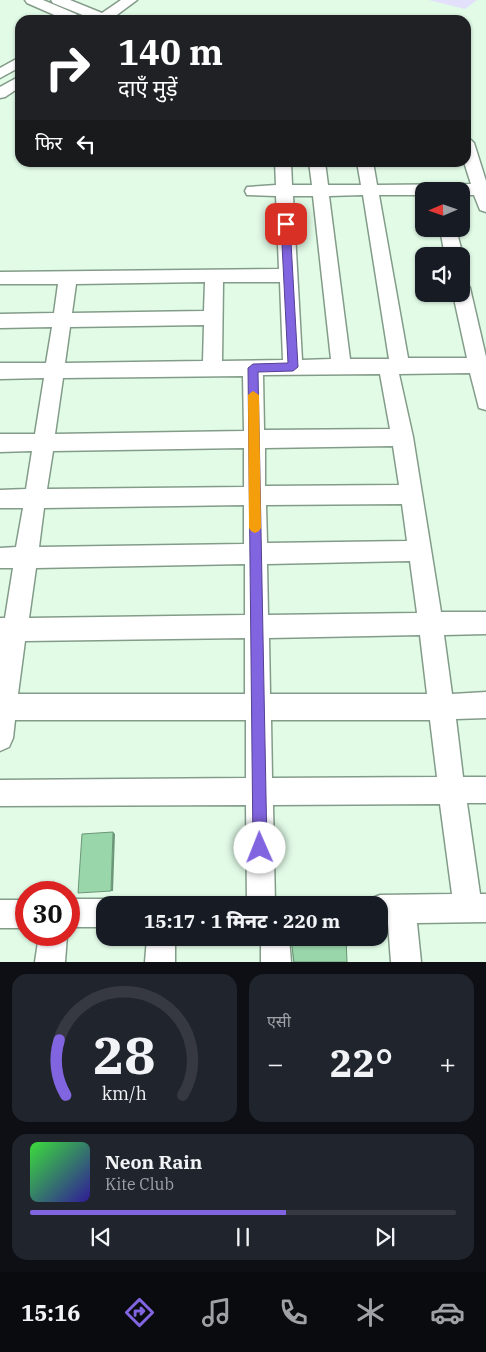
<!DOCTYPE html>
<html lang="hi">
<head>
<meta charset="utf-8">
<style>
  :root { --surface:#171b24; --page:#20242c; --text:#f1f3f6; --muted:#9ea1a6; --line:#363941; --accent:#8164df }
  body { margin:0; font-family:"IBM Plex Serif","Noto Sans Devanagari",serif; background:var(--page); color:var(--text); height:100vh; display:flex; flex-direction:column; font-size:19px; white-space:nowrap }
  * { box-sizing:border-box; margin:0 }
  p { font-size:16px; color:var(--muted) }
  .icon { flex:none; width:28px; height:28px; fill:none; stroke:currentColor; stroke-width:2; stroke-linecap:round; stroke-linejoin:round }
  .map { position:relative; height:962px; overflow:hidden }
  .drawer { display:flex; flex-direction:column; gap:12px; padding:12px; background:#0d0f14; flex:1 }
  .drawer>* { flex:none }
  .guide { position:absolute; left:15px; top:15px; width:456px; height:152px; border-radius:15px; box-shadow:0 1px 4px #0004; background:#202124; color:#fff; overflow:hidden }
  .needle { width:32px; rotate:268deg }
  .fabs { position:absolute; left:415px; top:182px; display:grid; gap:10px }
  .fabs a { display:grid; place-items:center; width:55px; height:55px; border-radius:10px; background:var(--surface); box-shadow:0 1px 4px #0004; font-size:25px }
  .speed { position:absolute; left:15px; top:881px; display:flex; gap:10px; font-size:25px; font-weight:700; text-align:center }
  .speed>* { display:grid; place-content:center; width:65px; height:65px; border-radius:50%; background:var(--surface); box-shadow:0 1px 4px #0004; line-height:1 }
  .speed .limit { border:8px solid #d22; background:#fff; color:#111 }
  .pin { position:absolute; display:grid; place-items:center; width:42px; height:42px; color:#fff; margin:-21px; border-radius:10px; box-shadow:0 2px 8px #0006 }
  .me { position:absolute; width:55px; margin:-28px; rotate:359deg; stroke-linejoin:round; filter:drop-shadow(0 0 4px #0008) }
  .turn { display:flex; align-items:center; gap:18px; height:105px; padding:0 20px; font-size:22px }
  .turn .icon { width:65px; height:65px; stroke-width:2.5 }
  .turn b { display:block; font-size:35px; line-height:42px }
  .then { display:flex; align-items:center; height:48px; padding:0 20px; background:#0003; gap:10px; font-size:19px }
  .big { font-size:38px; font-weight:800; line-height:1.1 }
  .drawer .widget { flex:1; display:flex; flex-direction:column; justify-content:center; gap:8px; min-width:0; padding:0 18px; border-radius:15px; background:var(--page) }
  .drawer .dial { align-items:center; gap:0 }
  .dial svg { height:130px; overflow:visible; fill:none; stroke:var(--line); stroke-width:7; stroke-linecap:round; text-anchor:middle }
  .dial text { fill:var(--text); stroke:none }
  .song { display:flex; align-items:center; gap:15px }
  .cover { width:60px; height:60px; border-radius:8px; background:linear-gradient(135deg,hsl(120 70% 55%),hsl(250 70% 35%)) }
  .played { height:5px; border-radius:2px; background:linear-gradient(90deg,var(--accent) 60%,var(--line) 60%) }
  .keys { display:flex; justify-content:space-around; direction:ltr }
  .heat { display:flex; justify-content:space-between; align-items:center; font-size:28px; direction:ltr }
  .drawer .tiles { flex:1; display:grid; gap:12px; grid-template-columns:1fr 1fr }
  .widget:last-child { grid-column:span 2 }
  .trip { position:absolute; left:96px; top:896px; width:292px; height:50px; border-radius:15px; background:var(--surface); box-shadow:0 1px 4px #0004; font-weight:800; line-height:50px; text-align:center }
  .tab-bar { display:flex; height:80px; justify-content:space-around; align-items:center; background:#090b0e; color:var(--muted) }
  .tab-bar .icon { width:35px; height:35px }
  .tab-bar .current { color:var(--accent) }
  .tab-bar b { font-size:22px; color:var(--text) }
  .map>svg:first-child { display:block }
  .green { fill:#e3e0fc }
  .lines { fill:none; stroke-linecap:round; stroke-linejoin:round }
  .street-casing { stroke:#839c89; stroke-width:3 }
  .street { fill:#fff; fill-rule:evenodd }
  .wall { fill:#84b892 }
  .shaded-wall { fill:#6b9677 }
  .building { fill:#99d6aa; stroke:#6b9677 }
  .route { fill:#8164df; stroke:#544191 }
  .slow { fill:#f59e0b }
</style>
</head>
<body>
<div class="map">
<svg width="486" height="962" viewBox="0 0 486 962">
  <rect width="100%" height="100%" fill="#e1fbe7"/>
  <polygon class="green" points="429,0 477,0 465,9"/>
  <g class="lines">
    <defs>
      <g id="street">
        <polygon points="25,0 43,0 76,14 78,17 75,20 66,20 27,3"/>
        <polygon points="51,0 70,0 102,13 121,0 137,0 110,20 95,20 53,3"/>
        <polygon points="20,57 20,67 0,78 0,68"/>
        <polygon points="20,76 20,87 5,97 0,98 0,87"/>
        <path d="M466 138 471 140 474 143 486 181V212L480 210 474 195H461V191H424V195H379L408 358H467L453 294H461V281L467 283 470 288 486 357V410L479 408 470 373 399 374 413 437 441 612H486V634L444 635 452 694 486 692V718L456 719 463 777H486V803H467L480 894H486V922L417 923 421 962H391L388 923H380V905H367L370 899 380 895 452 894 440 804 273 805 275 905H247L246 805 0 806V780L246 778V720H15L13 738 9 747 0 751V618H5L13 568H0V548L16 547 23 508H0V490L26 489 32 451 0 452V434H35L44 378 0 379V363H46L52 327 0 328V314L54 313 58 284H0V272L279 269 276 196 247 195 245 191 247 187 276 185 275 162H291L292 185H312L309 162H325L328 185H361L357 162H373L377 185 471 184 464 162H466ZM363 195 389 359H350L329 196ZM293 196H313L331 359 302 360ZM205 282 204 311 72 313 76 284ZM223 282H280L283 360 222 361ZM204 325 203 361 65 363 70 327ZM380 374 390 429 264 430 263 375ZM243 376 244 431 55 434 63 378ZM393 446 399 485 265 486V448ZM244 448V487L47 489 53 451ZM402 504 407 541 267 543 266 505ZM244 505V544L39 547 44 508ZM410 561 417 613 268 615 267 564ZM245 564V615L29 618 36 568ZM420 635 427 694H270L269 638ZM245 638V694H18L25 641ZM271 720H430L437 777 272 778Z"/>
        <polygon points="440,229 456,229 463,256 461,259 461,256 445,256"/>
        <polygon points="69,899 105,899 116,905 105,905 105,927 69,927"/>
        <rect x="0" y="900" width="26" height="28"/>
        <polygon points="39,935 67,935 65,962 35,962"/>
        <polygon points="147,938 175,938 175,962 145,962"/>
        <polygon points="261,938 289,938 291,962 261,962"/>
      </g>
    </defs>
    <use href="#street" class="street-casing"/>
    <use href="#street" class="street"/>
  </g>
  <polygon class="wall" points="291,938 346,938 347,962 293,962"/>
  <polygon class="shaded-wall" points="113,832 115,834 113,891 111,891"/>
  <g class="building">
    <polygon points="113,832 111,891 78,893 82,834"/>
    <polygon points="291,938 346,938 347,962 294,962"/>
  </g>
  <polygon class="route" points="286,221 290,224 298,367 293,371 258,372 267,848 265,854 260,856 255,854 253,848 248,368 253,364 288,363 281,224"/>
  <polygon class="slow" points="253,391 259,395 261,528 259,531 255,533 251,531 249,528 248,395"/>
</svg>
<div class="fabs">
<a><svg class="needle" viewBox="-14 -14 28 28"><path d="M0-13l5 13h-10z" fill="#e53935"/><path d="M0 13l5-13h-10z" fill="#9ea1a6"/></svg></a>
<a><svg class="icon" aria-label="sound" viewBox="0 0 24 24"><path d="M4 9h4l5-4v14l-5-4H4zM17 9q2 3 0 6"/></svg></a>
</div>
<div class="speed"><div class="limit">30</div></div>
<div class="pin" style="left:286px;top:224px;background:#d93025"><svg class="icon" aria-label="arrive" viewBox="0 0 24 24"><path d="M6 21V4h12l-3 4 3 4H6"/></svg></div>
<svg class="me" style="left:260px;top:848px" viewBox="-20 -20 40 40"><circle r="19" fill="#fff"/><path d="M0-13L10 11 0 6-10 11z" fill="#8164df"/></svg>
<div class="trip">15:17 · 1 मिनट · 220 m</div>
<div class="guide">
<div class="turn"><svg class="icon" aria-label="right" viewBox="0 0 24 24"><path d="M7 20v-9h11M14 6l5 5-5 5"/></svg><div><b>140 m</b>दाएँ मुड़ें</div></div>
<div class="then">फिर<svg class="icon" aria-label="left" viewBox="0 0 24 24"><path d="M17 20v-9H6M10 6l-5 5 5 5"/></svg></div>
</div>
</div>
<section class="drawer">
<div class="tiles">
<div class="widget dial"><svg viewBox="0 0 100 80">
<path d="M14 69A42 42 0 1 1 86 69"/>
<path d="M14 69A42 42 0 0 1 10 35" stroke="#8164df"/>
<text x="50" y="56" font-size="32" font-weight="700">28</text>
<text x="50" y="72" font-size="11">km/h</text>
</svg></div>
<div class="widget"><p>एसी</p>
<div class="heat"><a>−</a><b class="big">22°</b><a>+</a></div>
</div>
<div class="widget">
<div class="song"><i class="cover"></i><div><b>Neon Rain</b><p>Kite Club</p></div></div>
<div class="played"></div>
<div class="keys"><svg class="icon" aria-label="previous" viewBox="0 0 24 24"><path d="M18 5L8 12l10 7zM5 5v14"/></svg><svg class="icon" aria-label="pause" viewBox="0 0 24 24"><path d="M8 5v14M16 5v14"/></svg><svg class="icon" aria-label="next" viewBox="0 0 24 24"><path d="M6 5l10 7-10 7zM19 5v14"/></svg></div>
</div>
</div>
</section>
<nav class="tab-bar">
<b>15:16</b>
<svg class="icon current" aria-label="directions" viewBox="0 0 24 24"><path d="M12 3l9 9-9 9-9-9zM9 14v-3h6M13 9l2 2-2 2"/></svg>
<svg class="icon" aria-label="music" viewBox="0 0 24 24"><path d="M9 18V5l10-2v13"/><circle cx="6" cy="18" r="3"/><circle cx="16" cy="16" r="3"/></svg>
<svg class="icon" aria-label="phone" viewBox="0 0 24 24"><path d="M5 4h4l2 5-3 2q2 4 5 5l2-3 5 2v4C11 20 4 13 5 4z"/></svg>
<svg class="icon" aria-label="climate" viewBox="0 0 24 24"><path d="M12 3v18M4 7l16 10M4 17L20 7"/></svg>
<svg class="icon" aria-label="car" viewBox="0 0 24 24"><path d="M5 17H2v-5l4-1 3-4h7l3 4 3 1v5h-3M9 17h6M6 11h13"/><circle cx="7" cy="17" r="2"/><circle cx="17" cy="17" r="2"/></svg>
</nav>
</body>
</html>
